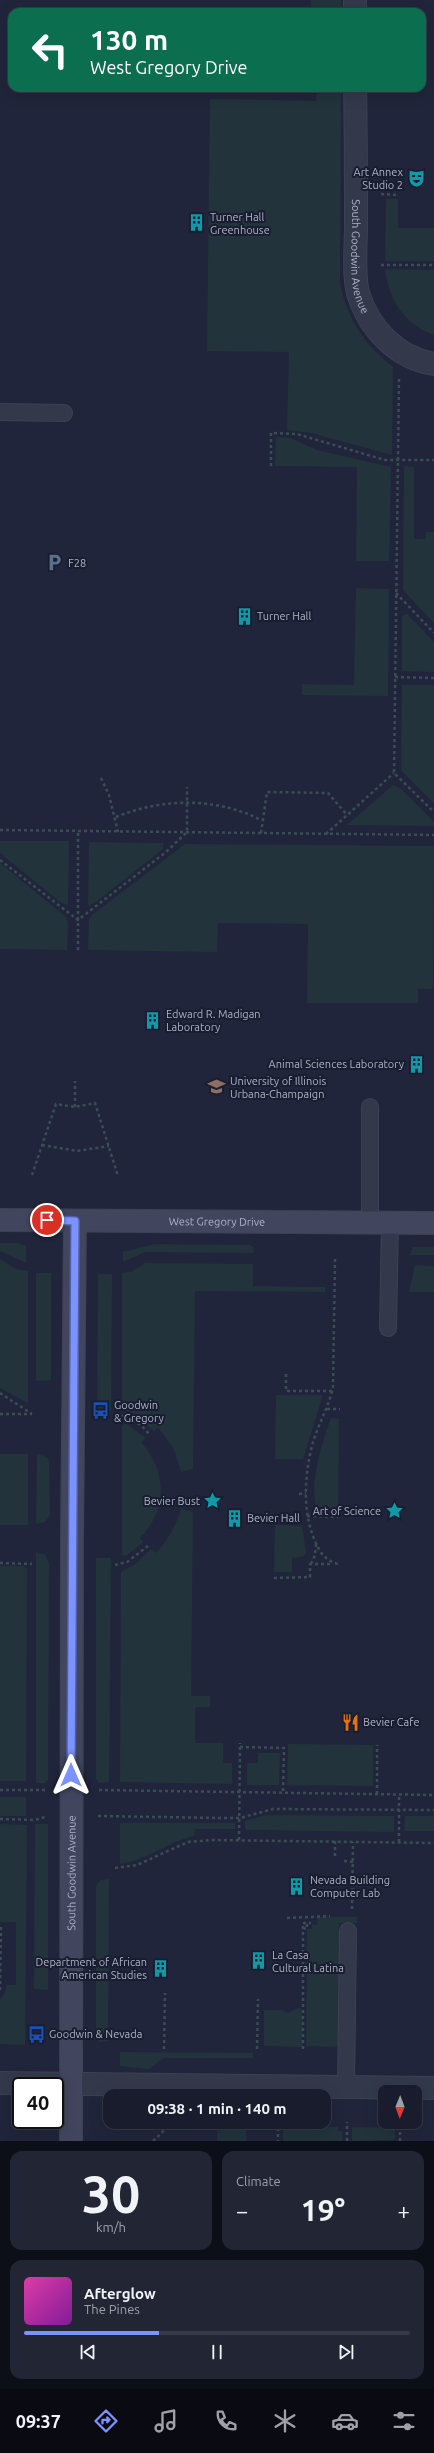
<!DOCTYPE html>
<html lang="en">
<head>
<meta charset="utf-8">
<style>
  :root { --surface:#181c2c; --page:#212534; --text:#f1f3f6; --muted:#9fa1a9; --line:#363a48; --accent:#7b92ff }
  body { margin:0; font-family:Ubuntu,sans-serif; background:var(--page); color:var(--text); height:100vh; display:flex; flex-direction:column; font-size:15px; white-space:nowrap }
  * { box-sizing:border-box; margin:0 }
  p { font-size:13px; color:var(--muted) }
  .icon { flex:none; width:22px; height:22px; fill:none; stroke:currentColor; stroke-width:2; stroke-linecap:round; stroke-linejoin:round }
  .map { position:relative; height:2141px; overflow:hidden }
  .panel { display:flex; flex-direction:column; gap:10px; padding:10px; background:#0d0f18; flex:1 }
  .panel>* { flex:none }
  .guide { position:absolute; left:8px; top:8px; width:418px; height:84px; border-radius:12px; box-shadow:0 4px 16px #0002,0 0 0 1px var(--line); background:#0b6e4f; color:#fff; overflow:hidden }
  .needle { width:26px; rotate:181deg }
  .fabs { position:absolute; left:378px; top:2085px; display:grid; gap:8px }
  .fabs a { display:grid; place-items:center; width:44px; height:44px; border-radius:8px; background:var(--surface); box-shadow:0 4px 16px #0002,0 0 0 1px var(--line); font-size:20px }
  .speed { position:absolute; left:12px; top:2077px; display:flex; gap:8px; font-size:20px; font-weight:700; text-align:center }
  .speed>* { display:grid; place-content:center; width:52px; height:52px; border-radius:50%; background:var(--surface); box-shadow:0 4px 16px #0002,0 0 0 1px var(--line); line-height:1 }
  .speed .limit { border:2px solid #111; border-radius:6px; background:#fff; color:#111 }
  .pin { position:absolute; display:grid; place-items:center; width:34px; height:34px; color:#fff; margin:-17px; border:2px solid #fff; border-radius:50%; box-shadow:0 1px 4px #0007 }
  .me { position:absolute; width:44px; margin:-22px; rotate:0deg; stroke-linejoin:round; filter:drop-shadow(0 0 3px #0008) }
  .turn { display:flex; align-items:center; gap:14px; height:84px; padding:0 16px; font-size:18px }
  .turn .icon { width:52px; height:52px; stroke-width:2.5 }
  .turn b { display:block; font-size:28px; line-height:34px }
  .big { font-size:30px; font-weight:700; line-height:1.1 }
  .panel .widget { flex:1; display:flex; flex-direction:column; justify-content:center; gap:6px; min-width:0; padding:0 14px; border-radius:12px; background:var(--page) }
  .panel .dial { align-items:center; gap:0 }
  .dial b { font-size:52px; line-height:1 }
  .song { display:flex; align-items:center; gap:12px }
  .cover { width:48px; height:48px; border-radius:6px; background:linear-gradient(135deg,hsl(320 70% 55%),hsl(290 70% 35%)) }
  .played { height:4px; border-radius:2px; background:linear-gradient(90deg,var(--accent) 35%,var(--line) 35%) }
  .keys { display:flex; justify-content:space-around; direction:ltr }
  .heat { display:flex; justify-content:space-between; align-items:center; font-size:22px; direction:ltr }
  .panel .tiles { flex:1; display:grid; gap:10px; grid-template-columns:1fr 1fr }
  .widget:last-child { grid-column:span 2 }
  .trip { position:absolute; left:103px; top:2089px; width:228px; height:40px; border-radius:12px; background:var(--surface); box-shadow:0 4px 16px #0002,0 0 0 1px var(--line); font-weight:700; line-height:40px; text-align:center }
  .tab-bar { display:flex; height:64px; justify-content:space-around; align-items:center; background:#0a0b12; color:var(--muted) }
  .tab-bar .icon { width:28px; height:28px }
  .tab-bar .current { color:var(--accent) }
  .tab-bar b { font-size:18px; color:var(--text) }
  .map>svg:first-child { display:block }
  .green { fill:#22333c }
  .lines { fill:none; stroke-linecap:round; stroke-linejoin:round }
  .lane-casing { stroke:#3d4154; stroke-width:18 }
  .street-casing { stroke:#3d4154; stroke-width:24 }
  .secondary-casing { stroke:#3d4154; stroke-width:24 }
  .path { stroke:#3a4d54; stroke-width:2.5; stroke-dasharray:3 3; stroke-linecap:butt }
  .lane { stroke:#33384b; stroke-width:16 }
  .street { stroke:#33384b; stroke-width:22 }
  .secondary { stroke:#41465e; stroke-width:22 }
  .route-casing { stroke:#505fa6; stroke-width:10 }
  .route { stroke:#7b92ff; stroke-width:7 }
  .labels { text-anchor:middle; stroke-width:4; stroke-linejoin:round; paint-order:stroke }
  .poi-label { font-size:11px; fill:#aeb2c7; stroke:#191d30; text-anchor:start }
  .street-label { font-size:11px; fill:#aeb2c7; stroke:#191d30 }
</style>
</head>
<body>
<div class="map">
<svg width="434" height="2141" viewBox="0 0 434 2141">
  <rect width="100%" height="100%" fill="#20253b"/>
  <g class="green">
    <polygon points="311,0 341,0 342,12 311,12"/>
    <path d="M317 88H341L340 284C348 320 364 344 393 367L392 455 311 433 287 430 289 352 207 351 210 99 316 101Z"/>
    <polygon points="386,199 398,199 398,228 434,228 434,261 385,261"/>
    <path d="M385 269 434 270V335C405 325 388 299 385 269Z"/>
    <polygon points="276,437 290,438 317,450 391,467 389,561 356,561 357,467 275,466"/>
    <polygon points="404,466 414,467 414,539 425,539 426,532 434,532 434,623 403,590"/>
    <polygon points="356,588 389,589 388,696 302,695 302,684 354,685"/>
    <polygon points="407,614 434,642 434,672 402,671 402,617 403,615"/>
    <polygon points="402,685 434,685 434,803 401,770"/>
    <polygon points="393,785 400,788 434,822 434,826 347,825"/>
    <polygon points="0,841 69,841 68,905 60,902 0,853"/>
    <polygon points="89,842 163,843 163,849 96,902 88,906"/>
    <polygon points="185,844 434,846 433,989 418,989 418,1003 307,1003 308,924 218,923 217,952 88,950 89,920 92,915"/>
    <polygon points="0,863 66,917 68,923 67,950 0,949"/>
    <polygon points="0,1243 18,1243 26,1246 26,1263 0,1251"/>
    <polygon points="155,1244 250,1245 253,1247 254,1253 145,1252 123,1262 123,1252"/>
    <polygon points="413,1247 434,1247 434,1255 410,1255"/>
    <polygon points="0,1259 16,1269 28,1271 28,1403 0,1388"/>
    <polygon points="145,1263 253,1264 253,1286 325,1287 325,1292 195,1291 193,1469 181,1472 174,1449 158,1427 154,1431 122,1406 122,1273 133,1271"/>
    <polygon points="415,1265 434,1266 434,1292 409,1292"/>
    <polygon points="36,1273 51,1273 51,1380 36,1381"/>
    <polygon points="98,1274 112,1274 111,1411 97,1410"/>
    <polygon points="276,1395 323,1395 303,1459 275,1459"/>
    <path d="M331 1418 339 1419 338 1511H322L316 1508C310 1479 321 1446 331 1418Z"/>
    <path d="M125 1423 146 1438 141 1442C167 1472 168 1509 140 1538L143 1542 126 1556 122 1555V1426Z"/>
    <rect x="0" y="1454" width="28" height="71"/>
    <polygon points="37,1454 47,1457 49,1462 50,1515 45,1522 36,1524"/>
    <path d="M181 1509 193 1512 191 1696H210V1707H195V1743H223V1763H232V1784L120 1782 121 1572 135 1564 151 1549 156 1553C168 1540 176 1526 181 1509Z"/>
    <polygon points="275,1525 302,1526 306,1552 304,1556 292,1558 292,1572 274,1572"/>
    <polygon points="36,1552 45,1555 49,1563 48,1780 45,1783 36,1783"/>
    <polygon points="96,1558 111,1558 109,1782 99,1783 96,1779"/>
    <polygon points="0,1566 24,1566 27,1569 26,1781 0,1781"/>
    <polygon points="288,1744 373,1745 373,1786 287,1785"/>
    <polygon points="258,1753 280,1753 279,1785 247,1785 247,1763 258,1763"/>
    <rect x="0" y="1797" width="26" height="19"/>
    <polygon points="267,1815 394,1816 394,1832 245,1830 245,1821"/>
    <polygon points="405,1816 434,1816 434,1831 404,1831"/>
    <path d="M120 1823H235V1829H195L194 1836C168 1842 147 1860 120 1864Z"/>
    <polygon points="0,1824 27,1825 25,2045 0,2044 0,2000 5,1993 6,1985 16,1985 16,1922 0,1922"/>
    <polygon points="35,1824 48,1824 48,1990 34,1989"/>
    <polygon points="109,1879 108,2041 99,2042 96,2037 96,1886 101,1880"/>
    <polygon points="318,1917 357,1917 357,1923 339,1923 339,1945 341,1954 338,2047 306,2046 307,1929 312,1929 312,1924 317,1925"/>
    <polygon points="300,2007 303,2018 302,2047 264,2046 264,2010 282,2010 287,2013"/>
    <polygon points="120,2052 253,2053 253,2058 163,2058 149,2069 120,2066"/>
    <polygon points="217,2126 243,2126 246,2129 246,2141 217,2141"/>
    <polygon points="283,2127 338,2127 338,2131 342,2131 342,2141 283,2141"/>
    <polygon points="352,2127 395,2128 395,2140 352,2141"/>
  </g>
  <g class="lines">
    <defs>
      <g id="lane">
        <polyline points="0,412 64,413"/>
        <polyline points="370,1222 370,1107"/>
        <polyline points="388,1328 390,1222"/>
        <polyline points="346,2087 348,1931"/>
      </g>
      <g id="street">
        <polyline points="355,0 355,12"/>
        <path id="s1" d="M355 88C356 134 356 180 356 226 356 247 353 272 358 293 369 329 397 358 434 364"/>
        <polyline points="0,2083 434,2088"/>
      </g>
      <g id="secondary">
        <path id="s2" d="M0 1220 434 1223"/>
        <path id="s3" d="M71 2141 72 1538 75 1221"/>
      </g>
    </defs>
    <use href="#lane" class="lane-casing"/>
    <use href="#street" class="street-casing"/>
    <use href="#secondary" class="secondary-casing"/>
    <g class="path">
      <polyline points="422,71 425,71"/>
      <polyline points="381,194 398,195"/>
      <polyline points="381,265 434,265"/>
      <polyline points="399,379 394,773 434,812"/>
      <polyline points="271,466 271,433 297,434 385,460 434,460"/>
      <polyline points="396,593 434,633"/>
      <polyline points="395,677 434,678"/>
      <polyline points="101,778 109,795 118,832"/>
      <path d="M116 817C162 798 216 797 261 820"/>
      <polyline points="0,830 434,835"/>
      <polyline points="261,833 267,792 328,793 347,815"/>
      <polyline points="326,834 394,773"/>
      <polyline points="0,860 78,920 166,852 187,832 187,787"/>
      <polyline points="78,950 78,831"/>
      <polyline points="75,1107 75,1081"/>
      <polyline points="42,1145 77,1151 109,1146"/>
      <polyline points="32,1175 56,1104 75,1107 95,1103 118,1176"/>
      <path d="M335 1259 333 1387C329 1406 319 1423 313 1442 305 1472 302 1506 313 1536 318 1549 323 1560 338 1564"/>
      <polyline points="286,1374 286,1391 332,1391"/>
      <polyline points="0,1393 32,1414"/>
      <polyline points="327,1409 340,1409"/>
      <polyline points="116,1413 141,1425 149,1434"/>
      <polyline points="0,1414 32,1414"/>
      <polyline points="299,1494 306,1493"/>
      <polyline points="307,1516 338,1517"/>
      <polyline points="0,1563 32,1564"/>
      <polyline points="311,1564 315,1555 316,1544"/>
      <polyline points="115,1565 127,1562 148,1546"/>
      <polyline points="274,1578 310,1577 310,1564 333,1564"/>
      <polyline points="240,1747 284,1748 283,1793"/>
      <polyline points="0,1790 46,1790"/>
      <polyline points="99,1790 434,1795"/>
      <polyline points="377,1794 377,1745"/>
      <polyline points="98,1816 221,1818 240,1818 273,1809 434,1810"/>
      <polyline points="0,1819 35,1820 45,1817"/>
      <polyline points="239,1840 240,1743"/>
      <polyline points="399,1842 399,1794"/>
      <polyline points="335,1856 335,1841"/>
      <polyline points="344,1861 353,1862"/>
      <polyline points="115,1868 137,1865 188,1842 211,1840 434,1843"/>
      <polyline points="352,1909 353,1842"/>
      <polyline points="287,1918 330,1916"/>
      <polyline points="303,1928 307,1929 307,1922"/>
      <polyline points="0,1990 1,1924"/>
      <polyline points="164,2049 165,1993"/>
      <polyline points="257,2049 258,1999"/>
      <polyline points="303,2049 303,1923 311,1923"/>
      <polyline points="278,2122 278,2141"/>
      <polyline points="153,2141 173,2122"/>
      <polyline points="347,2141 347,2122"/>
      <polyline points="400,2141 400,2122"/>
    </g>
    <use href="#lane" class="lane"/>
    <use href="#street" class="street"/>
    <use href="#secondary" class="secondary"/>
  </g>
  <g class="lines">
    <defs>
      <polyline id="route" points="47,1220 75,1221 71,1775"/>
    </defs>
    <use href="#route" class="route-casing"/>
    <use href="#route" class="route"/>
  </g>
  <defs>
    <symbol id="theatre-bare" viewBox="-9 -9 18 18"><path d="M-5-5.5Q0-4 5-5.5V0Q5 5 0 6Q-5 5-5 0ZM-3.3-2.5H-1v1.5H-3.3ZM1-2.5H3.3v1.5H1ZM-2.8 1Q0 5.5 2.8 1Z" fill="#0f9aa8" stroke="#191d30" stroke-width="2.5" paint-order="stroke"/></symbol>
    <symbol id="building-bare" viewBox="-9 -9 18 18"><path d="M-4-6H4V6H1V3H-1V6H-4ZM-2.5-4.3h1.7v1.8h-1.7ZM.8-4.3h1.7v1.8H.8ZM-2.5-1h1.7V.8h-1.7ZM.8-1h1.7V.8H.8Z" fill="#0f9aa8" stroke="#191d30" stroke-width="2.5" paint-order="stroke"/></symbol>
    <symbol id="parking-bare" viewBox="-9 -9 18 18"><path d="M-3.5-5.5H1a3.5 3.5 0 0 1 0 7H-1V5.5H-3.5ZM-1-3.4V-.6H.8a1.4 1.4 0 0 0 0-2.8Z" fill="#5c6f8a" stroke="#191d30" stroke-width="2.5" paint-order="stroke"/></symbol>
    <symbol id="university-bare" viewBox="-9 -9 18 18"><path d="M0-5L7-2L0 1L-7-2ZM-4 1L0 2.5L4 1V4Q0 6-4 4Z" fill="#8d6e63" stroke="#191d30" stroke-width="2.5" paint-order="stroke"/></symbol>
    <symbol id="bus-bare" viewBox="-9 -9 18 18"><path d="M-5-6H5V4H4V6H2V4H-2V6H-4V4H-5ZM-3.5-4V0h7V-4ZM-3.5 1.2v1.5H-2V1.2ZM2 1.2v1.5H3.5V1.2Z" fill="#1a4fb4" stroke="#191d30" stroke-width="2.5" paint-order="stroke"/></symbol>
    <symbol id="sight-bare" viewBox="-9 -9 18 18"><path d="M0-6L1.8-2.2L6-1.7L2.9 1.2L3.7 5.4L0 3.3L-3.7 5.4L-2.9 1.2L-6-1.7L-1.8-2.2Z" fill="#0f9aa8" stroke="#191d30" stroke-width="2.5" paint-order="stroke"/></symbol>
    <symbol id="restaurant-bare" viewBox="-9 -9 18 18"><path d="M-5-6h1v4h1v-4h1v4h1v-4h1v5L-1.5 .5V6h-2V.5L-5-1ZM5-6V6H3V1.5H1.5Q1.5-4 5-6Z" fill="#e8710a" stroke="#191d30" stroke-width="2.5" paint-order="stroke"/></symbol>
  </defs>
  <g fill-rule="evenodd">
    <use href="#theatre-bare" x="404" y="166" width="25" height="25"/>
    <use href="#building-bare" x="184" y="210" width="25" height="25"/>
    <use href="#parking-bare" x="42" y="550" width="25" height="25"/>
    <use href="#building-bare" x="232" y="604" width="25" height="25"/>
    <use href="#building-bare" x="140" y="1008" width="25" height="25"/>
    <use href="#building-bare" x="404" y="1052" width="25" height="25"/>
    <use href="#university-bare" x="204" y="1074" width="25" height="25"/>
    <use href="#bus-bare" x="88" y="1398" width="25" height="25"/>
    <use href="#sight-bare" x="200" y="1488" width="25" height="25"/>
    <use href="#sight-bare" x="382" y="1498" width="25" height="25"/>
    <use href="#building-bare" x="222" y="1506" width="25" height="25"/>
    <use href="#restaurant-bare" x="338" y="1710" width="25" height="25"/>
    <use href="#building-bare" x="284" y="1874" width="25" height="25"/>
    <use href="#building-bare" x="246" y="1948" width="25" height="25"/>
    <use href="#building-bare" x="148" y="1956" width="25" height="25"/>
    <use href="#bus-bare" x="24" y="2022" width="25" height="25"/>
  </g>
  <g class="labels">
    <g class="poi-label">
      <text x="403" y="176" text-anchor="end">Art Annex<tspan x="403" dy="13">Studio 2</tspan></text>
      <text x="210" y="221">Turner Hall<tspan x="210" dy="13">Greenhouse</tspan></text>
      <text x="68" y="567">F28</text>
      <text x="257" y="620">Turner Hall</text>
      <text x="166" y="1018">Edward R. Madigan<tspan x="166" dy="13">Laboratory</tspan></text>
      <text x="404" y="1068" text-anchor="end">Animal Sciences Laboratory</text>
      <text x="230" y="1085">University of Illinois<tspan x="230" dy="13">Urbana-Champaign</tspan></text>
      <text x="114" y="1409">Goodwin<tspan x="114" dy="13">&amp; Gregory</tspan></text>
      <text x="200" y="1505" text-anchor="end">Bevier Bust</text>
      <text x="381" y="1515" text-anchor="end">Art of Science</text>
      <text x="247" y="1522">Bevier Hall</text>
      <text x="363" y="1726">Bevier Cafe</text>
      <text x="310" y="1884">Nevada Building<tspan x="310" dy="13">Computer Lab</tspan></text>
      <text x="272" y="1959">La Casa<tspan x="272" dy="13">Cultural Latina</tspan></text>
      <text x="147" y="1966" text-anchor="end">Department of African<tspan x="147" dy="13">American Studies</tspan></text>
      <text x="49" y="2038">Goodwin &amp; Nevada</text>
    </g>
    <g class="street-label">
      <text dy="4" stroke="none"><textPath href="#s1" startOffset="169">South Goodwin Avenue</textPath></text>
      <text dy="4" stroke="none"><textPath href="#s2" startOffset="217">West Gregory Drive</textPath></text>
      <text dy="4" stroke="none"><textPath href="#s3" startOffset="268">South Goodwin Avenue</textPath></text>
    </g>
  </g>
</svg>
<div class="fabs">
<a><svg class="needle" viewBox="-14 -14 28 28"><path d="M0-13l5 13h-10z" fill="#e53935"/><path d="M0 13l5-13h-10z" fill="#9fa1a9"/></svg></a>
</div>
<div class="speed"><div class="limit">40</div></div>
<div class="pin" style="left:47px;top:1220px;background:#d93025"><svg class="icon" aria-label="arrive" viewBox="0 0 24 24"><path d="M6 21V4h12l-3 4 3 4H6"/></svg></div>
<svg class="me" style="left:71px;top:1775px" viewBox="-20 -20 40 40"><path d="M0-17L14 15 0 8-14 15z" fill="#7b92ff" stroke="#fff" stroke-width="4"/></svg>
<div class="trip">09:38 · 1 min · 140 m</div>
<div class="guide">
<div class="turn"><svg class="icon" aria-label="left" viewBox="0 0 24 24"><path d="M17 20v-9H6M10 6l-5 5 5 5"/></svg><div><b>130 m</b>West Gregory Drive</div></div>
</div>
</div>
<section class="panel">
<div class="tiles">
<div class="widget dial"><b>30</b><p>km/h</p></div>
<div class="widget"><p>Climate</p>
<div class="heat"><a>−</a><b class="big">19°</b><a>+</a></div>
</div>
<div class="widget">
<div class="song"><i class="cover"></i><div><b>Afterglow</b><p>The Pines</p></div></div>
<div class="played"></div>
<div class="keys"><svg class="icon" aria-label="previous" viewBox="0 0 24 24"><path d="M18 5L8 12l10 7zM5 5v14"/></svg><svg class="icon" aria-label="pause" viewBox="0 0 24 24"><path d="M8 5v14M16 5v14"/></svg><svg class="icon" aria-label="next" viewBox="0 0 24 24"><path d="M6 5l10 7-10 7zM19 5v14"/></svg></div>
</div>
</div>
</section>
<nav class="tab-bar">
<b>09:37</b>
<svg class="icon current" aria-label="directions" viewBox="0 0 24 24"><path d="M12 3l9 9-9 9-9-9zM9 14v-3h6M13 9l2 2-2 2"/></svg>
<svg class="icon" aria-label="music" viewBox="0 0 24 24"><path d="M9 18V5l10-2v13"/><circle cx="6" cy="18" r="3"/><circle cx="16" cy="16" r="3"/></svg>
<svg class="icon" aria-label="phone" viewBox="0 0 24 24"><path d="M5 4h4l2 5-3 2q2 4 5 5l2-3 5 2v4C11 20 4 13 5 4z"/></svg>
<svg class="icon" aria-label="climate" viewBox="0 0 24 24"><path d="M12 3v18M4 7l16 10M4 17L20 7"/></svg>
<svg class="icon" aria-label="car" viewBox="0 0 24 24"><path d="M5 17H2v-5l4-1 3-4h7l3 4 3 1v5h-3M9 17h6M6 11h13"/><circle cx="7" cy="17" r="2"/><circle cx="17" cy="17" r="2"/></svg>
<svg class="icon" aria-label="filters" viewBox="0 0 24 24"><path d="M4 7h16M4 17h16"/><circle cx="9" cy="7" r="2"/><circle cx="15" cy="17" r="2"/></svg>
</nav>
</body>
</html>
